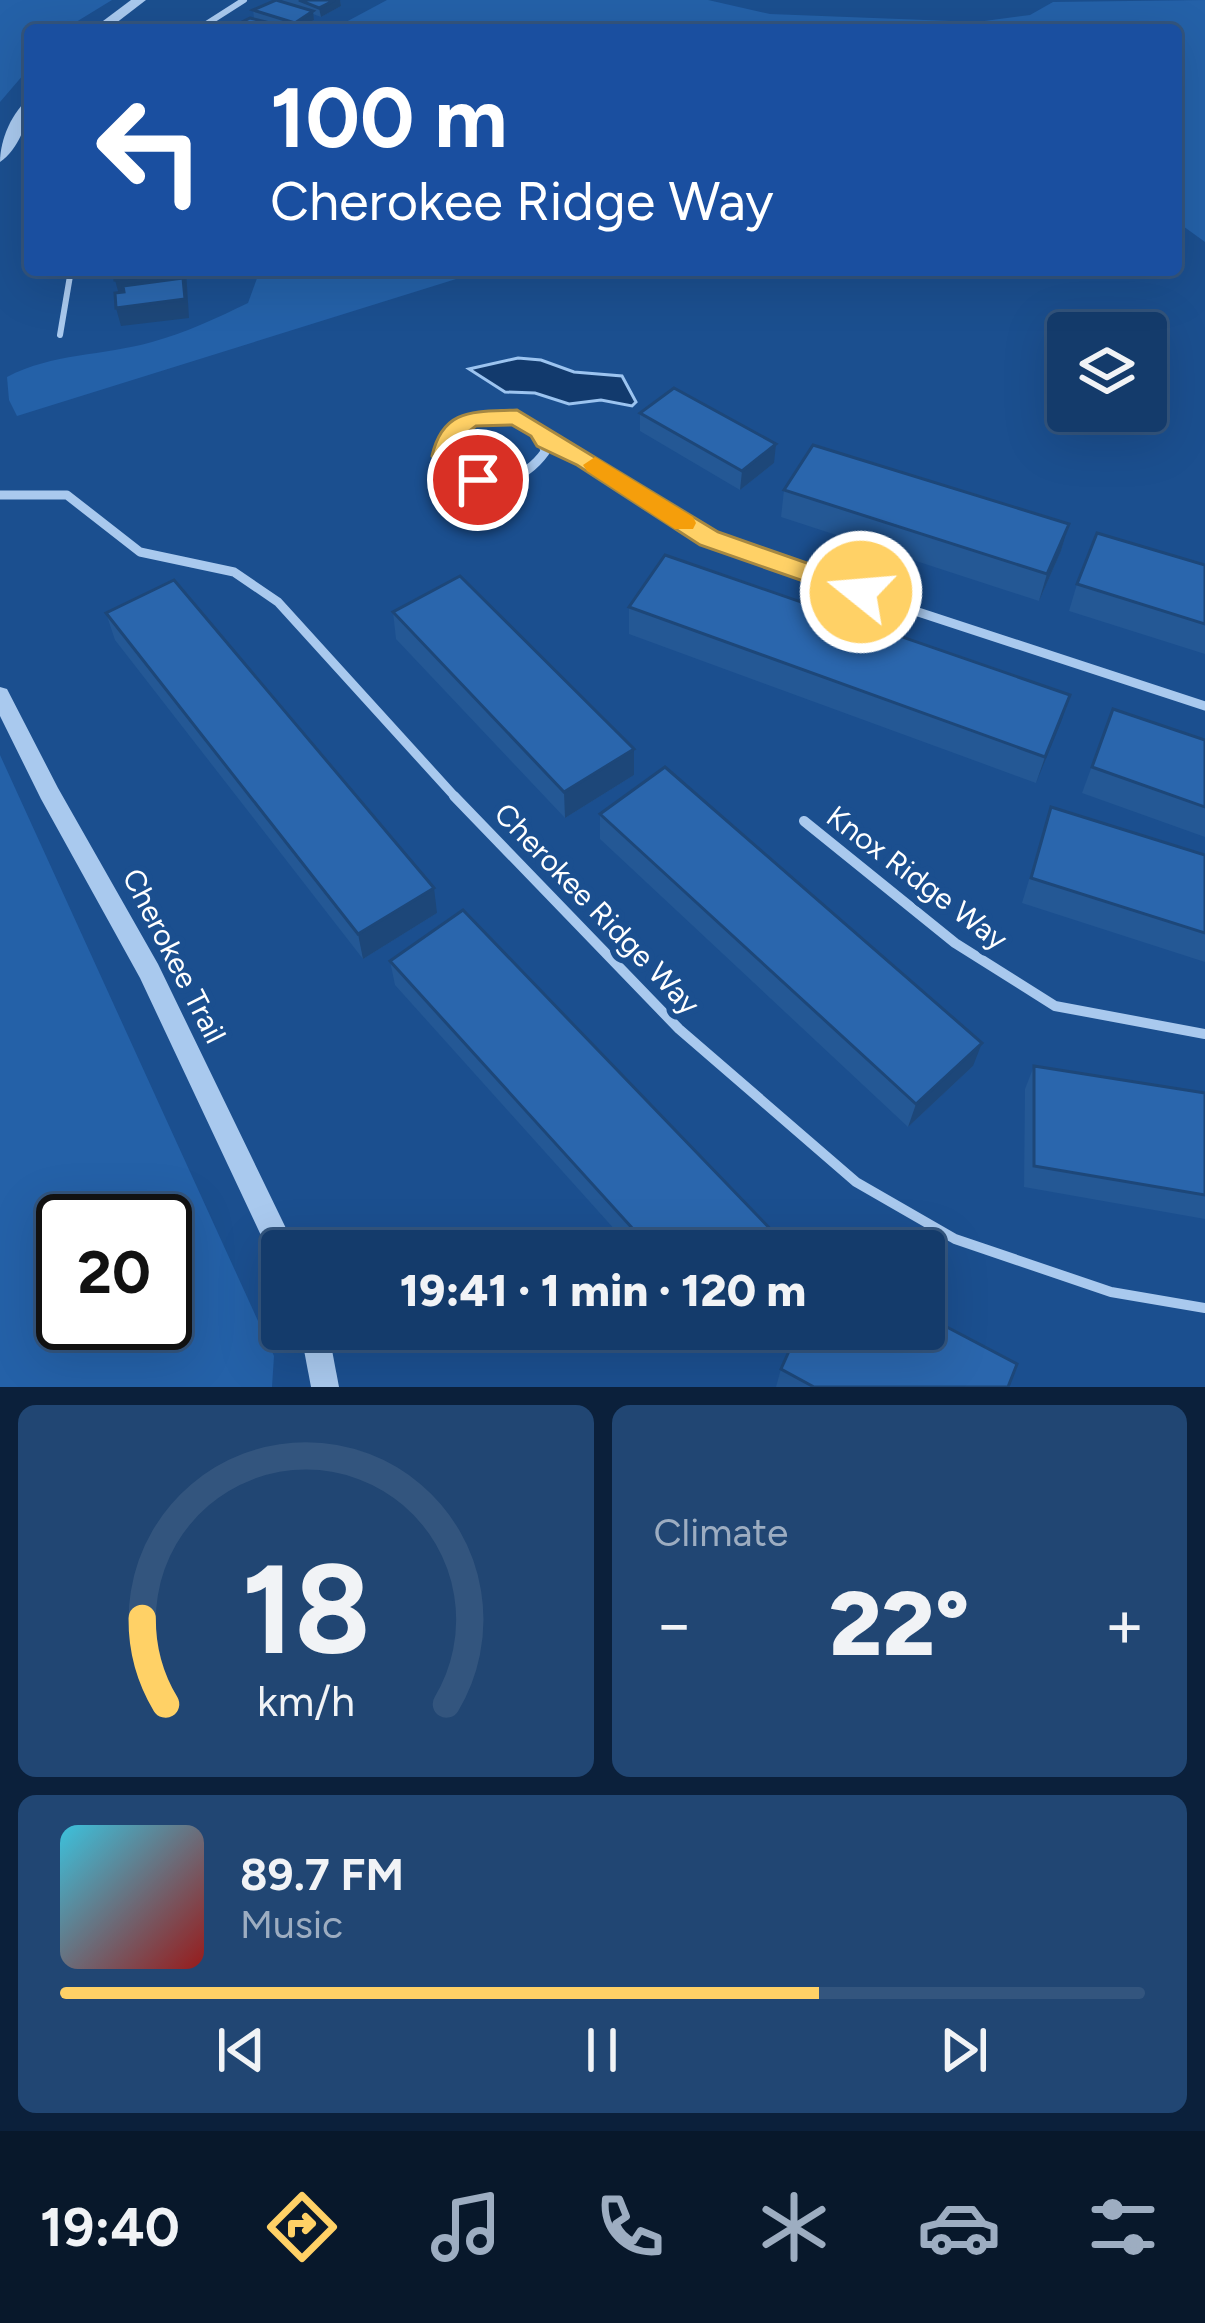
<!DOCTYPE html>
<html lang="en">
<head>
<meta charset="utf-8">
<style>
  :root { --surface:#143b6b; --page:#214673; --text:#f1f3f6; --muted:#9dadc1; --line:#33557e; --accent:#ffd166 }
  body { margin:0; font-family:Figtree,sans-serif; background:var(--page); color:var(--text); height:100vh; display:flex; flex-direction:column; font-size:45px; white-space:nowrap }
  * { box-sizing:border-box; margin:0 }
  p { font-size:39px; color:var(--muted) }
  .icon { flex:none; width:66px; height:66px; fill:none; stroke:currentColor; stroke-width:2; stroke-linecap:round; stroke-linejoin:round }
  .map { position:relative; height:1387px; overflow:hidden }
  .details { display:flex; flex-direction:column; gap:18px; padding:18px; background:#0b203b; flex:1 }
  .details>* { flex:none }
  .top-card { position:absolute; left:24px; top:24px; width:1158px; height:252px; border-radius:12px; box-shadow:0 12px 48px #0002,0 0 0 3px var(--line); background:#1a4fa0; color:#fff; overflow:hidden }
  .tools { position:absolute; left:1047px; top:312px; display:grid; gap:24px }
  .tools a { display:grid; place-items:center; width:120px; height:120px; border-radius:12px; background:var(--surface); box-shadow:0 12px 48px #0002,0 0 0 3px var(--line); font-size:60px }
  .speed { position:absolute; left:36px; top:1194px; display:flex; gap:24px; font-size:60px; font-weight:700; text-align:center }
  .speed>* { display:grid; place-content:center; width:156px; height:156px; border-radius:50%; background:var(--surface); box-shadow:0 12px 48px #0002,0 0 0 3px var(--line); line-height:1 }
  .speed .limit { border:6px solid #111; border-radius:18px; background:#fff; color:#111 }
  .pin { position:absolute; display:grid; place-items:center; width:102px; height:102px; color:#fff; margin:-51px; border:6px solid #fff; border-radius:50%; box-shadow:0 3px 12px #0007 }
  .me { position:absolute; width:132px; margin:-66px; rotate:287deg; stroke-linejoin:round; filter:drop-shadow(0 0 9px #0008) }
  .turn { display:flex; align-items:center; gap:42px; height:252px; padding:0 48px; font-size:54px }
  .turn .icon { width:156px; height:156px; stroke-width:2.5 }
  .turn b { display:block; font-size:84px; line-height:102px }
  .big { font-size:90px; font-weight:800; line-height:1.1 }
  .details .card { flex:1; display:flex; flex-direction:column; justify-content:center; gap:18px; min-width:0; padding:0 42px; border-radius:18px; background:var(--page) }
  .details .dial { align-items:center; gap:0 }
  .dial svg { height:312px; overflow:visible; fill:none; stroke:var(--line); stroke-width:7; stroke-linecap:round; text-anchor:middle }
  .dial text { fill:var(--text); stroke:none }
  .song { display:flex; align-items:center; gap:36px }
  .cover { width:144px; height:144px; border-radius:18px; background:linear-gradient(135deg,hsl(190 70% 55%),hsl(0 70% 35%)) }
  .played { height:12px; border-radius:6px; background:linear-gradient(90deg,var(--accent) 70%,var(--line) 70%) }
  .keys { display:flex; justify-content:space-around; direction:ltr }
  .heat { display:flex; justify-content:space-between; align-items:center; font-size:66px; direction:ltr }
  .details .tiles { flex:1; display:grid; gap:18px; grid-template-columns:1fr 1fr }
  .card:last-child { grid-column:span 2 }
  .trip { position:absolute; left:261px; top:1230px; width:684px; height:120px; border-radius:12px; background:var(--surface); box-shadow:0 12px 48px #0002,0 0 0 3px var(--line); font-weight:800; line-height:120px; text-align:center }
  .menu { display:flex; height:192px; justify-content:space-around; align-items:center; background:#08182b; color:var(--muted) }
  .menu .icon { width:84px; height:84px }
  .menu .on { color:var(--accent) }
  .menu b { font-size:54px; color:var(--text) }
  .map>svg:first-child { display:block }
  .green { fill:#2461a8; fill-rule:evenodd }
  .water { fill:#123a6d; stroke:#9cc4f0; stroke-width:3 }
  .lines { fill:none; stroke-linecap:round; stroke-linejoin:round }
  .service-far2 { stroke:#a9c9ee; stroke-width:6 }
  .service-far1 { stroke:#a9c9ee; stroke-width:9 }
  .service { stroke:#a9c9ee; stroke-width:10 }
  .tertiary { fill:#a9c9ee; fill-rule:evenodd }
  .wall { fill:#245895 }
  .shaded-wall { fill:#1d4779 }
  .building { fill:#2a66ad; stroke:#1d4779; stroke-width:3 }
  .route { fill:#ffd166; stroke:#a68842; stroke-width:3 }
  .slow { fill:#f59e0b }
  .labels { text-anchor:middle; stroke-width:12; stroke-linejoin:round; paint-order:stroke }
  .street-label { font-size:30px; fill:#fff; stroke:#1b4f8f }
</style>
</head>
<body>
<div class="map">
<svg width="1205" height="1387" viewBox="0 0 1205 1387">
  <rect width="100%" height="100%" fill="#1b4f8f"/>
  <g class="green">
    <polygon points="0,0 112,0 63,30 30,30 30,67 0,102"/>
    <polygon points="387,0 708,0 770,14 977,22 1030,15 1053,2 1205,0 1205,242 1176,221 1176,30 331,30"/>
    <path d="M260 270H485L17 416 9 400 7 377C52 353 103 356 152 342 185 333 217 318 248 303Z"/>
    <path d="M0 755 274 1356 272 1387H0ZM165 1221V1323H63V1221Z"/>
  </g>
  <polygon class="water" points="518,358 541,360 574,372 622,376 636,402 632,406 601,400 569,404 535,393 505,392 469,369"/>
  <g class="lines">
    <g class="service-far2">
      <polyline points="197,30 244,0"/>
      <polyline points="60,335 71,270"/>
    </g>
    <g class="service-far1">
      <path d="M502 414 540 431 545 452C518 489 474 490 444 456L448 435 471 419Z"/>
      <polyline points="545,441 586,459 709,538 784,568 1205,706"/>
      <polyline points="0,495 67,495 140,552 234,572 278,602 457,799"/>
    </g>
    <g class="service">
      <polyline points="454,796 679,1029 856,1182 955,1239 1111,1292 1205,1308"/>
      <polyline points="804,821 955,943 1055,1006 1205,1034"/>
    </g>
    <g class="tertiary">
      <polygon points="131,0 146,0 107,30 91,30"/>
      <path d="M30 98C30 120 18 150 0 162 0 140 12 111 30 98Z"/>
      <polygon points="0,687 7,689 58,788 158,964 297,1251 282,1251 282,1264 273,1261 140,978 41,799 0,716"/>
      <polygon points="300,1329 328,1329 339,1387 311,1387"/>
    </g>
  </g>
  <g class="wall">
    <polygon points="282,0 340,0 341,6 321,17 313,14 314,20 299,30 221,30 254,18 253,10 283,2"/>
    <polygon points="640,413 774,463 740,490 640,431"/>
    <polygon points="784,490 1069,524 1061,551 1039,601 781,517"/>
    <polygon points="1205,565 1205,654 1069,611 1077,584"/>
    <polygon points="629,607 1070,695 1036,783 629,634"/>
    <polygon points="393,612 634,749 634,775 565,818 396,639"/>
    <polygon points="106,613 437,913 363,959 115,640"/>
    <polygon points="1113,709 1205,740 1205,837 1082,793"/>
    <polygon points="1051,807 1205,855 1205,962 1022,903"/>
    <polygon points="600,814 973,1066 908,1127 600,839"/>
    <polygon points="390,961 779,1238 776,1251 634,1251 395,985"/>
    <polygon points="1034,1066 1205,1093 1205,1219 1024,1187 1025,1089"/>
    <polygon points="781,1369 1008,1387 776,1387"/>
  </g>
  <g class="shaded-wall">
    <polygon points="335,0 340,0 341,6 321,17 319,8"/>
    <polygon points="313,11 314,20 296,30 295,23"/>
    <polygon points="186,270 189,318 121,326 116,308 120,298 115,280"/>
    <polygon points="776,444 774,463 740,490 742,471"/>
    <polygon points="1069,524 1061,551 1039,601 1047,574"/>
    <polygon points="1070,695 1061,722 1036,783 1045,757"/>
    <polygon points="634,749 634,775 565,818 564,792"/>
    <polygon points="434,888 437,913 363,959 358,934"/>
    <polygon points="982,1043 973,1066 908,1127 916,1104"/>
    <polygon points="779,1238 776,1251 765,1251"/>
  </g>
  <g class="building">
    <polygon points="276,0 313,11 295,23 253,10"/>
    <polygon points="299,0 335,0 319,8"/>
    <polygon points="250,18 290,28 287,30 240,30 230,28"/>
    <polygon points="115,270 183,270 183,272 115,280"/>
    <polygon points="183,278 185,299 116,308 115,293 124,292 123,286"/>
    <polygon points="674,388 776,444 742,471 640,413"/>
    <polygon points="813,445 1069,524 1047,574 784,490"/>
    <polygon points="1097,533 1205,565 1205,624 1077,584"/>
    <polygon points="665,555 1070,695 1045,757 629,607"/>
    <polygon points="460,576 634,749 564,792 393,612"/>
    <polygon points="174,580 434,888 358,934 106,613"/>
    <polygon points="1113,709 1205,740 1205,807 1092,767"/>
    <polygon points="665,767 982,1043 916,1104 600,814"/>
    <polygon points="1051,807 1205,855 1205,933 1031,878"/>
    <polygon points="463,910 779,1238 765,1251 653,1251 390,961"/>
    <polygon points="1034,1066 1205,1093 1205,1195 1034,1166"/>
    <polygon points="924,1315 1017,1364 1008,1387 814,1387 781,1369 799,1329 924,1329"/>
  </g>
  <path class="route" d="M517 410 718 532 870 585 874 592 861 601 700 545 577 465 537 446 531 436 512 425 476 426 460 438 456 454 471 469 486 474V486C462 491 445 474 432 456 443 407 475 412 517 410Z"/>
  <polygon class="slow" points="595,457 693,517 696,523 693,529 675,529 587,471 583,465"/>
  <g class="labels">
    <g class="street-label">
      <text transform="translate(917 878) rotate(37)" y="10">Knox Ridge Way</text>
      <text transform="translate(597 909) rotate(46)" y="10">Cherokee Ridge Way</text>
      <text transform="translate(174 956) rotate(63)" y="10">Cherokee Trail</text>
    </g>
  </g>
</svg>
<div class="tools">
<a><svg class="icon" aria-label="layers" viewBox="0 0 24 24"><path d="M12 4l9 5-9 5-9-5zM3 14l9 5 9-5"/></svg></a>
</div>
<div class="speed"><div class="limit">20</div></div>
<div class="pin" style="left:478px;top:480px;background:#d93025"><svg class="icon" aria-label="arrive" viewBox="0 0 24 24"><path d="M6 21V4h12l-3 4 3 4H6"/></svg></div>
<svg class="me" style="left:861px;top:592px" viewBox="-20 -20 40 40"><circle r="17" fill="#ffd166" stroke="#fff" stroke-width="3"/><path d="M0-11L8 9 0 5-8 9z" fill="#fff"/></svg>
<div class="trip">19:41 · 1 min · 120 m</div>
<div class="top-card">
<div class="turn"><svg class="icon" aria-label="left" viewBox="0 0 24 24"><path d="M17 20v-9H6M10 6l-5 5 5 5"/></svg><div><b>100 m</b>Cherokee Ridge Way</div></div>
</div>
</div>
<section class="details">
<div class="tiles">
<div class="card dial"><svg viewBox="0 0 100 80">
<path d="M14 69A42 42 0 1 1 86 69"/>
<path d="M14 69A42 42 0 0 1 8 47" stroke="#ffd166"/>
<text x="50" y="56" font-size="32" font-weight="700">18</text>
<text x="50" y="72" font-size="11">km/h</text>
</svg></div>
<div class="card"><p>Climate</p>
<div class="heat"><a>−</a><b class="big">22°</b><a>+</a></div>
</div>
<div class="card">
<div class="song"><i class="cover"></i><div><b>89.7 FM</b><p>Music</p></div></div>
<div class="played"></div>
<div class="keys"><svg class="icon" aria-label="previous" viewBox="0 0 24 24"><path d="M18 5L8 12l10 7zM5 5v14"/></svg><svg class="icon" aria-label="pause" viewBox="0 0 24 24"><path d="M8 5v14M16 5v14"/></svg><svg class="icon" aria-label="next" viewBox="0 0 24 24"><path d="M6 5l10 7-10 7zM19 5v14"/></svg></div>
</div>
</div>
</section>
<nav class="menu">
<b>19:40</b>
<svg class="icon on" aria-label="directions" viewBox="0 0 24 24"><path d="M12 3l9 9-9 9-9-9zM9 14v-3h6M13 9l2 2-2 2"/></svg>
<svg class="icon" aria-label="music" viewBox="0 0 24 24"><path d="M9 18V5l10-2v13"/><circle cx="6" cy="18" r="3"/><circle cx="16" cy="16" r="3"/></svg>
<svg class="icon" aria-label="phone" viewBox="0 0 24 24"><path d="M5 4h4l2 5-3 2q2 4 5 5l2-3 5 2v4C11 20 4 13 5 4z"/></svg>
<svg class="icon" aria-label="climate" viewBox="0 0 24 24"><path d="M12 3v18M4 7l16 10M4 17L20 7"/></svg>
<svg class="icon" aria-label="car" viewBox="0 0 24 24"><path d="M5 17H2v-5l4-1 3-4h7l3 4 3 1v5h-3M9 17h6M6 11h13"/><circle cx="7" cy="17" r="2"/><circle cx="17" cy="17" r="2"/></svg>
<svg class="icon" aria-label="filters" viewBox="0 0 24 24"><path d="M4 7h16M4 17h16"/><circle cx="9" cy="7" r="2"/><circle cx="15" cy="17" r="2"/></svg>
</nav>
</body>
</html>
